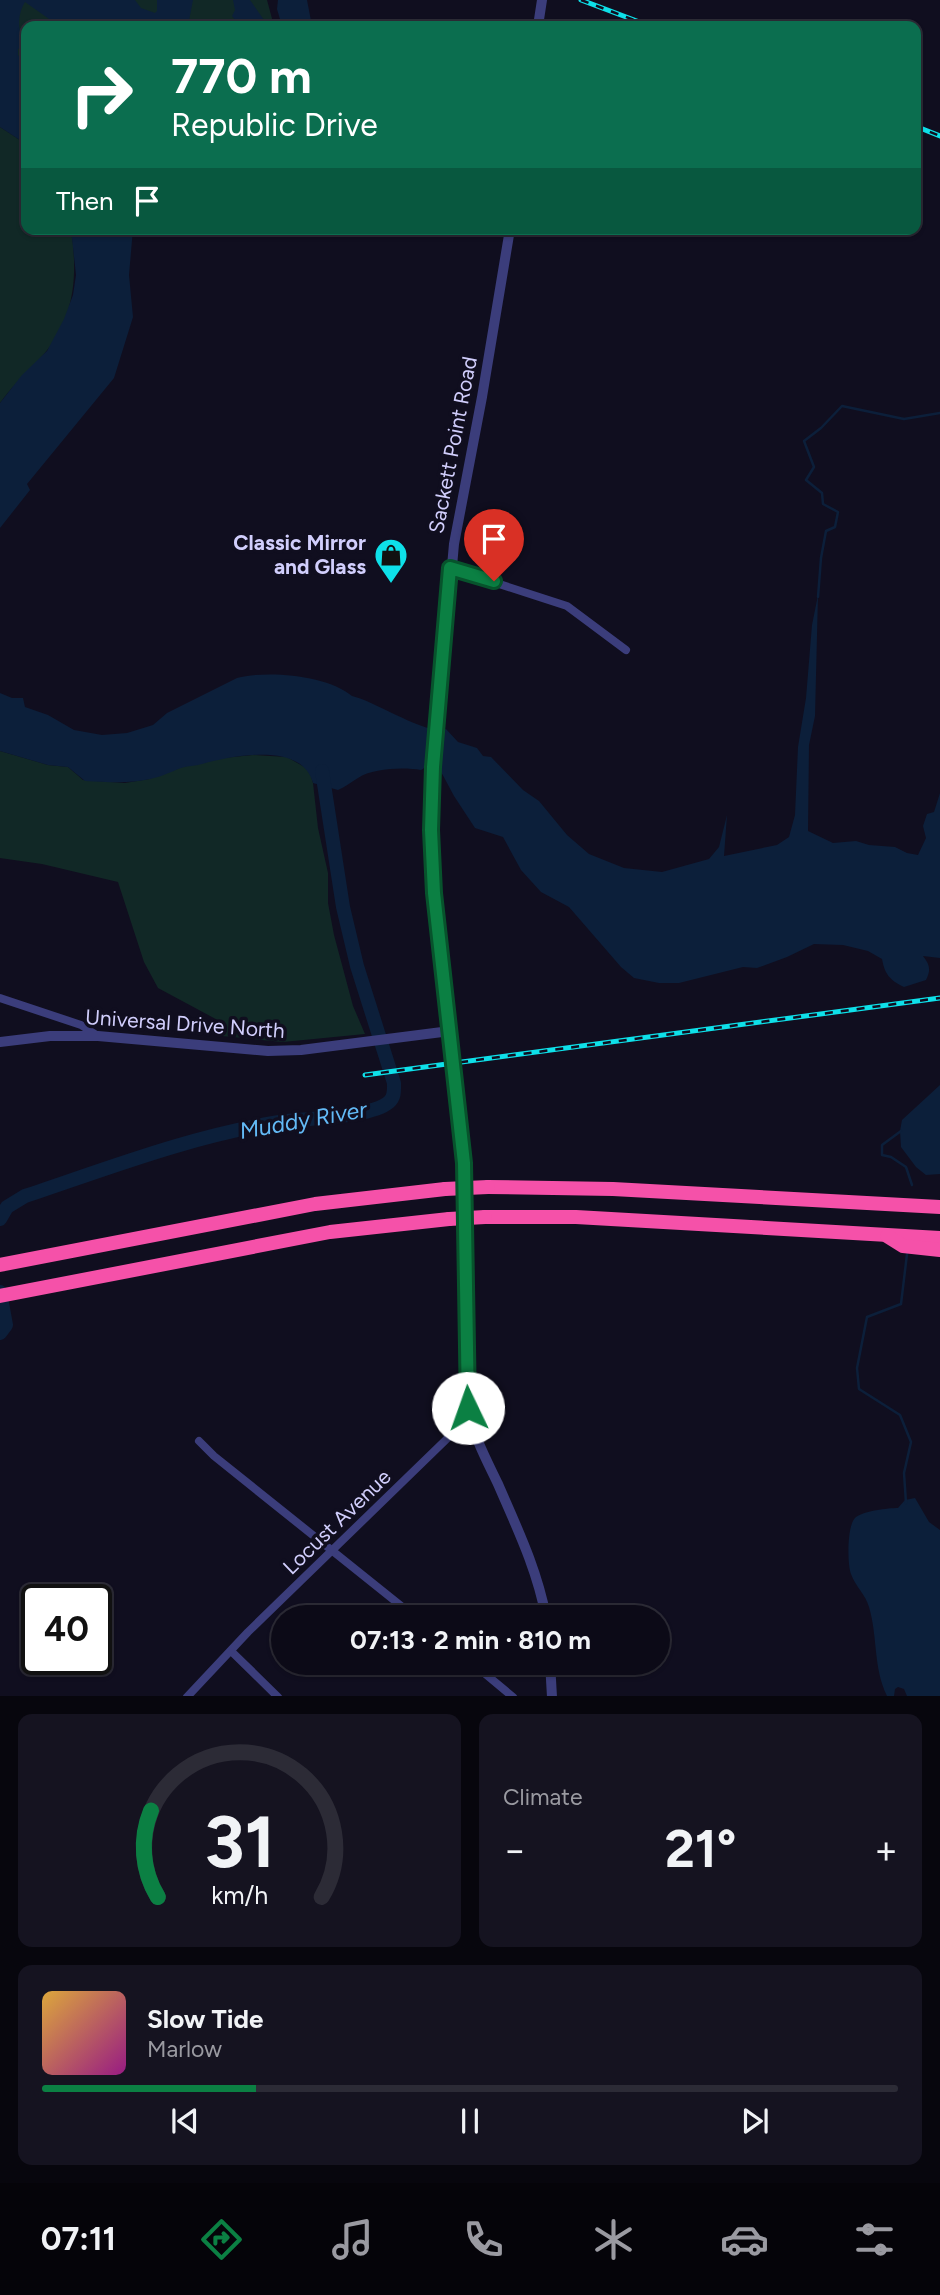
<!DOCTYPE html>
<html lang="en">
<head>
<meta charset="utf-8">
<style>
  :root { --surface:#0c0a17; --page:#151320; --text:#f1f3f6; --muted:#9a9aa1; --line:#2c2b36; --accent:#0b8043 }
  body { margin:0; font-family:Figtree,sans-serif; background:var(--page); color:var(--text); height:100vh; display:flex; flex-direction:column; font-size:26px; white-space:nowrap }
  * { box-sizing:border-box; margin:0 }
  p { font-size:23px; color:var(--muted) }
  .icon { flex:none; width:38px; height:38px; fill:none; stroke:currentColor; stroke-width:2; stroke-linecap:round; stroke-linejoin:round }
  .map { position:relative; height:1696px; overflow:hidden }
  .drawer { display:flex; flex-direction:column; gap:18px; padding:18px; background:#07060d; flex:1 }
  .drawer>* { flex:none }
  .banner { position:absolute; left:21px; top:21px; width:900px; height:214px; border-radius:14px; box-shadow:0 2px 5px #0004,0 0 0 2px var(--line); background:#0b6e4f; color:#fff; overflow:hidden }
  .speed { position:absolute; left:21px; top:1584px; display:flex; gap:14px; font-size:35px; font-weight:700; text-align:center }
  .speed>* { display:grid; place-content:center; width:91px; height:91px; border-radius:50%; background:var(--surface); box-shadow:0 2px 5px #0004,0 0 0 2px var(--line); line-height:1 }
  .speed .limit { border:4px solid #111; border-radius:10px; background:#fff; color:#111 }
  .pin { position:absolute; display:grid; place-items:center; width:60px; height:60px; color:#fff; margin:-72px -30px; border-radius:50% 50% 50% 0; rotate:-45deg; box-shadow:0 0 7px #0007 }
  .pin .icon { rotate:45deg }
  .me { position:absolute; width:77px; margin:-38px; rotate:357deg; stroke-linejoin:round; filter:drop-shadow(0 0 5px #0008) }
  .turn { display:flex; align-items:center; gap:24px; height:147px; padding:0 35px; font-size:32px }
  .turn .icon { width:91px; height:91px; stroke-width:2.5 }
  .turn b { display:block; font-size:49px; line-height:60px }
  .then { display:flex; align-items:center; height:66px; padding:0 35px; background:#0003; gap:14px; font-size:26px }
  .big { font-size:52px; font-weight:700; line-height:1.1 }
  .drawer .tile { flex:1; display:flex; flex-direction:column; justify-content:center; gap:10px; min-width:0; padding:0 24px; border-radius:14px; background:var(--page) }
  .drawer .dial { align-items:center; gap:0 }
  .dial svg { height:182px; overflow:visible; fill:none; stroke:var(--line); stroke-width:7; stroke-linecap:round; text-anchor:middle }
  .dial text { fill:var(--text); stroke:none }
  .song { display:flex; align-items:center; gap:21px }
  .cover { width:84px; height:84px; border-radius:10px; background:linear-gradient(135deg,hsl(40 70% 55%),hsl(310 70% 35%)) }
  .played { height:7px; border-radius:4px; background:linear-gradient(90deg,var(--accent) 25%,var(--line) 25%) }
  .keys { display:flex; justify-content:space-around; direction:ltr }
  .heat { display:flex; justify-content:space-between; align-items:center; font-size:38px; direction:ltr }
  .drawer .tiles { flex:1; display:grid; gap:18px; grid-template-columns:1fr 1fr }
  .tile:last-child { grid-column:span 2 }
  .trip { position:absolute; left:271px; top:1605px; width:399px; height:70px; border-radius:35px; background:var(--surface); box-shadow:0 2px 5px #0004,0 0 0 2px var(--line); font-weight:700; line-height:70px; text-align:center }
  .dock { display:flex; height:112px; justify-content:space-around; align-items:center; background:#050409; color:var(--muted) }
  .dock .icon { width:49px; height:49px }
  .dock .on { color:var(--accent) }
  .dock b { font-size:32px; color:var(--text) }
  .map>svg:first-child { display:block }
  .green { fill:#112826 }
  .water { fill:#0c1f3a }
  .lines { fill:none; stroke-linecap:round; stroke-linejoin:round }
  .stream { stroke:#0c1f3a; stroke-width:2.5 }
  .river { stroke:#0c1f3a; stroke-width:14 }
  .minor { stroke:#3b3d7b; stroke-width:8 }
  .tertiary { stroke:#3b3d7b; stroke-width:10 }
  .motorway { stroke:#f551a9; stroke-width:14 }
  .rail-casing { stroke:#0ee0e9; stroke-width:5 }
  .rail { stroke:#100e1f; stroke-width:2.5; stroke-dasharray:8; stroke-linecap:butt }
  .motorway-bridge { stroke:#f551a9; stroke-width:14 }
  .route-casing { stroke:#07532c; stroke-width:18 }
  .route { stroke:#0b8043; stroke-width:12 }
  .labels { text-anchor:middle; stroke-width:7; stroke-linejoin:round; paint-order:stroke }
  .street-label { font-size:21px; fill:#d1cefc; stroke:#100e1f }
  .poi-label { font-size:21px; font-weight:bold; fill:#d1cefc; stroke:#100e1f; text-anchor:end }
  .water-label { font-size:23px; font-style:italic; fill:#63baf6; stroke:#100e1f }
</style>
</head>
<body>
<div class="map">
<svg width="940" height="1697" viewBox="0 0 940 1697">
  <rect width="100%" height="100%" fill="#100e1f"/>
  <g class="green">
    <polygon points="0,0 267,0 274,26 26,26 26,74 0,63"/>
    <path d="M0 127 26 144V229H71C78 275 75 317 44 354 29 372 14 383 0 403Z"/>
    <polygon points="0,751 48,765 68,767 83,780 125,783 149,779 182,767 223,758 253,755 287,757 306,768 311,776 313,783 318,828 328,873 328,903 334,935 353,1006 365,1034 283,1042 222,1036 225,1024 158,988 144,962 118,882 42,864 0,858"/>
  </g>
  <g class="water">
    <path d="M0 0H135L141 8 155 13 157 11V0H193L188 26H59L25 2C18 13 17 28 23 40L26 41V50L23 46 18 49V55L26 66 24 73 26 74V144L0 127Z"/>
    <path d="M233 0H250L264 20 265 26C252 26 240 28 232 16L235 10Z"/>
    <polygon points="278,0 307,0 312,26 282,26 277,9"/>
    <polygon points="71,229 133,229 129,275 133,317 114,378 27,484 30,490 0,528 0,403 22,375 47,351 64,319 73,295 76,275"/>
    <path d="M818 595 815 716 809 745 808 831 833 843 856 841 869 845 895 847 907 853 918 855 926 838 923 826 927 814 934 812 940 793V958L923 956C930 965 931 970 926 980L904 987C890 980 885 975 882 959L868 951 843 945 814 944 787 957 757 968 743 967 679 983H659L634 978 621 967 569 907 541 892 521 870 503 837 475 828 454 796 439 768 426 767 421 770C404 767 373 768 358 778 351 782 345 787 338 790L313 783C302 741 232 756 202 764 195 766 187 766 181 768 170 772 161 777 150 779 129 784 107 782 85 781L68 767 48 765 0 751V693L12 698H23L25 707 48 715 74 730 102 735 127 733 153 725 167 713 237 678C266 670 328 675 352 696 375 701 427 736 446 729L458 742 477 748 483 756 491 757 523 790 539 801 567 835 589 854 624 868 662 872 709 859 719 847 727 815 724 856 777 845 789 837 795 815 798 747 806 698 812 625Z"/>
    <polygon points="940,1085 940,1174 926,1175 916,1167 901,1147 900,1131 902,1120"/>
    <path d="M915 1498 929 1522 940 1530V1696H907L904 1689 898 1687 895 1689 894 1696H887C873 1667 878 1638 869 1607 866 1595 855 1586 851 1574 847 1564 847 1523 856 1517 864 1511 888 1508 898 1508L905 1500Z"/>
  </g>
  <g class="lines">
    <g class="stream">
      <polyline points="818,597 821,558 826,531 835,527 838,512 823,504 822,493 806,480 814,467 804,441 821,428 842,406 904,419 940,413"/>
      <polyline points="901,1131 882,1145 882,1155 891,1157 906,1167 912,1185"/>
      <polyline points="906,1503 904,1473 911,1442 900,1415 859,1389 857,1368 867,1317 901,1304 907,1254"/>
    </g>
    <g class="river">
      <path d="M0 1219 7 1207 25 1196C109 1168 191 1136 279 1122 304 1118 371 1118 389 1102 395 1097 394 1090 394 1083L357 966 343 907 322 771"/>
      <polyline points="0,1292 6,1325 0,1333"/>
    </g>
    <g class="minor">
      <polyline points="450,568 567,606 626,650"/>
      <polyline points="0,998 81,1025 98,1036"/>
      <polyline points="199,1441 214,1456 415,1617"/>
      <polyline points="231,1651 278,1697"/>
      <polyline points="471,1662 513,1697"/>
      <polyline points="187,1697 248,1632 457,1429 472,1423"/>
    </g>
    <g class="tertiary">
      <polyline points="538,26 542,0"/>
      <path d="M510 229 482 397 454 544 431 800 434 893 464 1163 468 1408C473 1435 486 1459 498 1484 517 1528 537 1569 546 1617"/>
      <polyline points="0,1042 50,1036 98,1036 268,1051 301,1050 450,1031"/>
      <polyline points="550,1662 552,1697"/>
    </g>
    <g class="motorway">
      <polyline points="488,1187 613,1189 940,1207"/>
      <polyline points="485,1217 576,1217 940,1238"/>
      <polyline points="887,1236 903,1246 940,1250"/>
      <polyline points="0,1265 315,1204 445,1189"/>
      <polyline points="0,1296 330,1232 449,1219"/>
    </g>
    <defs>
      <g id="rail">
        <polyline points="581,0 650,26"/>
        <polyline points="915,126 940,136"/>
        <polyline points="365,1075 940,998"/>
      </g>
    </defs>
    <use href="#rail" class="rail-casing"/>
    <use href="#rail" class="rail"/>
    <g class="motorway-bridge">
      <polyline points="445,1189 488,1187"/>
      <polyline points="449,1219 485,1217"/>
    </g>
  </g>
  <g class="lines">
    <defs>
      <polyline id="route" points="468,1408 464,1163 434,893 431,830 433,767 450,568 494,581"/>
    </defs>
    <use href="#route" class="route-casing"/>
    <use href="#route" class="route"/>
  </g>
  <defs>
    <symbol id="shop-pin" viewBox="-11 -11 22 30"><path d="M0 17L-7.5 6A9.5 9.5 0 1 1 7.5 6Z" fill="#0ee0e9" stroke="#100e1f"/><path d="M-5-2.5h2.3a2.7 3.5 0 0 1 5.4 0H5L5.5 6h-11ZM-1.5-2.5h3a1.5 2.3 0 0 0-3 0Z" fill="#111"/></symbol>
  </defs>
  <g fill-rule="evenodd">
    <use href="#shop-pin" x="372" y="536" width="38" height="52"/>
  </g>
  <g class="labels">
    <g class="street-label">
      <text transform="translate(453 445) rotate(-79)" y="7">Sackett Point Road</text>
      <text transform="translate(185 1024) rotate(4)" y="7">Universal Drive North</text>
      <text transform="translate(337 1522) rotate(-44)" y="7">Locust Avenue</text>
    </g>
    <g class="poi-label">
      <text x="366" y="550">Classic Mirror<tspan x="366" dy="24">and Glass</tspan></text>
    </g>
    <g class="water-label">
      <text transform="translate(303 1120) rotate(-10)" y="8">Muddy River</text>
    </g>
  </g>
</svg>
<div class="speed"><div class="limit">40</div></div>
<div class="pin" style="left:494px;top:581px;background:#d93025"><svg class="icon" aria-label="arrive" viewBox="0 0 24 24"><path d="M6 21V4h12l-3 4 3 4H6"/></svg></div>
<svg class="me" style="left:468px;top:1408px" viewBox="-20 -20 40 40"><circle r="19" fill="#fff"/><path d="M0-13L10 11 0 6-10 11z" fill="#0b8043"/></svg>
<div class="trip">07:13 · 2 min · 810 m</div>
<div class="banner">
<div class="turn"><svg class="icon" aria-label="right" viewBox="0 0 24 24"><path d="M7 20v-9h11M14 6l5 5-5 5"/></svg><div><b>770 m</b>Republic Drive</div></div>
<div class="then">Then<svg class="icon" aria-label="arrive" viewBox="0 0 24 24"><path d="M6 21V4h12l-3 4 3 4H6"/></svg></div>
</div>
</div>
<section class="drawer">
<div class="tiles">
<div class="tile dial"><svg viewBox="0 0 100 80">
<path d="M14 69A42 42 0 1 1 86 69"/>
<path d="M14 69A42 42 0 0 1 11 31" stroke="#0b8043"/>
<text x="50" y="56" font-size="32" font-weight="700">31</text>
<text x="50" y="72" font-size="11">km/h</text>
</svg></div>
<div class="tile"><p>Climate</p>
<div class="heat"><a>−</a><b class="big">21°</b><a>+</a></div>
</div>
<div class="tile">
<div class="song"><i class="cover"></i><div><b>Slow Tide</b><p>Marlow</p></div></div>
<div class="played"></div>
<div class="keys"><svg class="icon" aria-label="previous" viewBox="0 0 24 24"><path d="M18 5L8 12l10 7zM5 5v14"/></svg><svg class="icon" aria-label="pause" viewBox="0 0 24 24"><path d="M8 5v14M16 5v14"/></svg><svg class="icon" aria-label="next" viewBox="0 0 24 24"><path d="M6 5l10 7-10 7zM19 5v14"/></svg></div>
</div>
</div>
</section>
<nav class="dock">
<b>07:11</b>
<svg class="icon on" aria-label="directions" viewBox="0 0 24 24"><path d="M12 3l9 9-9 9-9-9zM9 14v-3h6M13 9l2 2-2 2"/></svg>
<svg class="icon" aria-label="music" viewBox="0 0 24 24"><path d="M9 18V5l10-2v13"/><circle cx="6" cy="18" r="3"/><circle cx="16" cy="16" r="3"/></svg>
<svg class="icon" aria-label="phone" viewBox="0 0 24 24"><path d="M5 4h4l2 5-3 2q2 4 5 5l2-3 5 2v4C11 20 4 13 5 4z"/></svg>
<svg class="icon" aria-label="climate" viewBox="0 0 24 24"><path d="M12 3v18M4 7l16 10M4 17L20 7"/></svg>
<svg class="icon" aria-label="car" viewBox="0 0 24 24"><path d="M5 17H2v-5l4-1 3-4h7l3 4 3 1v5h-3M9 17h6M6 11h13"/><circle cx="7" cy="17" r="2"/><circle cx="17" cy="17" r="2"/></svg>
<svg class="icon" aria-label="filters" viewBox="0 0 24 24"><path d="M4 7h16M4 17h16"/><circle cx="9" cy="7" r="2"/><circle cx="15" cy="17" r="2"/></svg>
</nav>
</body>
</html>
